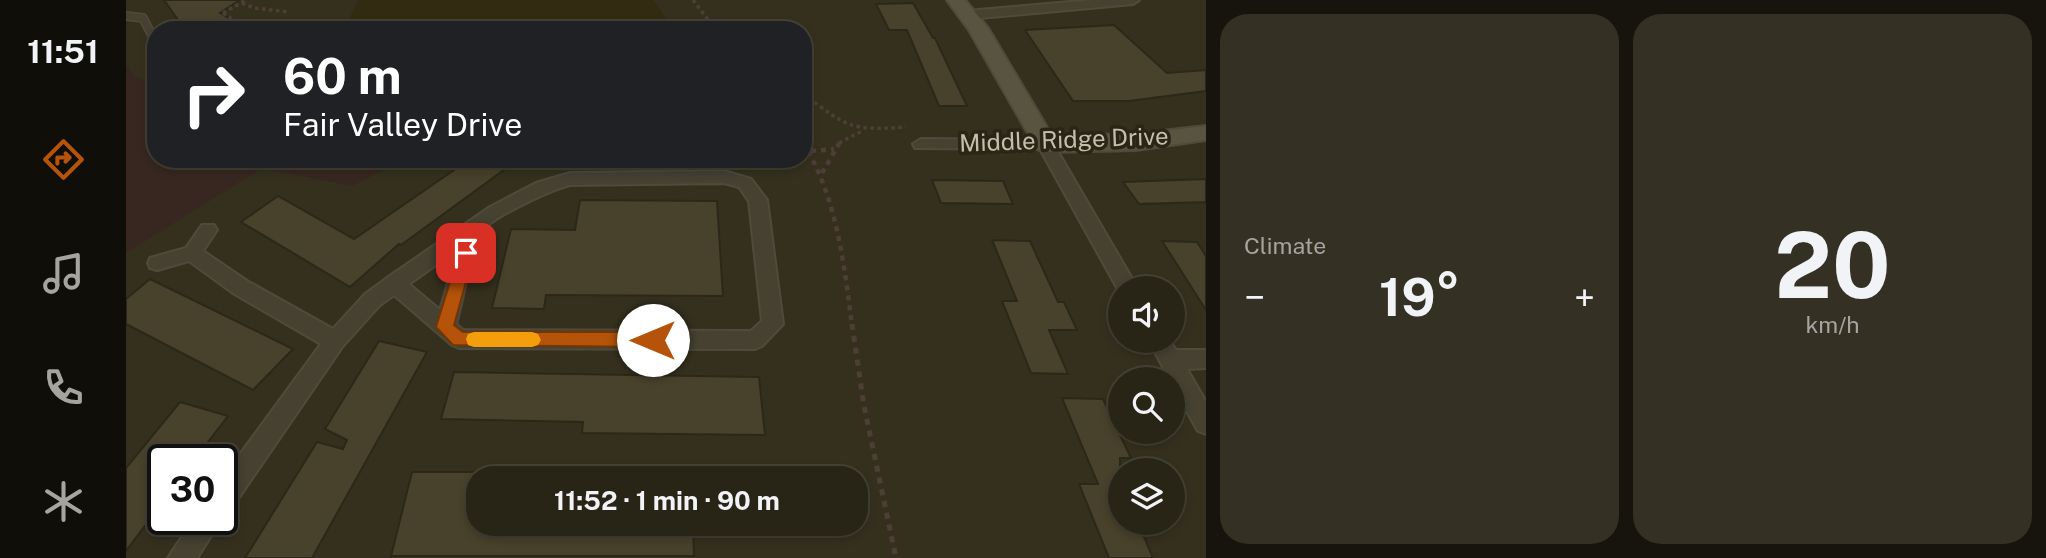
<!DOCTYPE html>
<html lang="en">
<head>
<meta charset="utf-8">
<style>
  :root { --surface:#282416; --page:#343023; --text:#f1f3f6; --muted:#a5a4a1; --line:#444135; --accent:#b45309 }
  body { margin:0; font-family:"Public Sans",sans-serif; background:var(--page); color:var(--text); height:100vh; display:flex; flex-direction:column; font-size:26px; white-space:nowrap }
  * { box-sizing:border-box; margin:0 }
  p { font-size:23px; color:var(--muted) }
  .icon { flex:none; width:38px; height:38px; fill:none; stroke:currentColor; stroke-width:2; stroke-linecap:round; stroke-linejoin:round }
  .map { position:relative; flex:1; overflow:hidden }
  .sheet { display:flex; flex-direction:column; gap:14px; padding:14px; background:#16140c; width:840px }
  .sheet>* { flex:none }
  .guide { position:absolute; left:21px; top:21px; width:665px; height:147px; border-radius:28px; box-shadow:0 4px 10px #0003,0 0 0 2px var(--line); background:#202124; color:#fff; overflow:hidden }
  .buttons { position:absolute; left:982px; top:276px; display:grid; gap:14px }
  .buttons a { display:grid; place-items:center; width:77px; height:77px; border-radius:50%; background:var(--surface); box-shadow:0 4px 10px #0003,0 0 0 2px var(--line); font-size:35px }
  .speed { position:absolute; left:21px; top:444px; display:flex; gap:14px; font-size:35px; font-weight:700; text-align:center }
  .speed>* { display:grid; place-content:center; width:91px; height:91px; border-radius:50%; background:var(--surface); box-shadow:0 4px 10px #0003,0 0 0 2px var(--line); line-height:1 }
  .speed .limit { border:4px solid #111; border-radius:10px; background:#fff; color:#111 }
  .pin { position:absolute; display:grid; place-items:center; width:60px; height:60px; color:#fff; margin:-30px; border-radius:14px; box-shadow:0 4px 10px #0006 }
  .me { position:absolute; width:77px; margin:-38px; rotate:270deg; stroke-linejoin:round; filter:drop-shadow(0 0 5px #0008) }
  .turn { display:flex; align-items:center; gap:24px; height:147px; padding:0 21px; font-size:32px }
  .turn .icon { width:91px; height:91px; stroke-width:2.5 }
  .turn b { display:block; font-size:49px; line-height:60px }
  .big { font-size:52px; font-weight:700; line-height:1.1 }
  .sheet .tile { flex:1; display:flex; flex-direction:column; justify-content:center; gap:10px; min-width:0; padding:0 24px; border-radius:28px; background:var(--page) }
  .sheet .dial { align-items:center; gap:0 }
  .dial b { font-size:91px; line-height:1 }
  .heat { display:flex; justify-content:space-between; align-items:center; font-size:38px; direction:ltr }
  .sheet .tiles { flex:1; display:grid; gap:14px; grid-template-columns:repeat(2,1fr) }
  .trip { position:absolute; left:340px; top:466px; width:402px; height:70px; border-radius:28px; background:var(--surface); box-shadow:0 4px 10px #0003,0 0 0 2px var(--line); font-weight:700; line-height:70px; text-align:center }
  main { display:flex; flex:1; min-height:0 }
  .menu { display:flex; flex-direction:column; width:126px; justify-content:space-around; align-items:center; background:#100e09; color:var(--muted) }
  .menu .icon { width:49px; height:49px }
  .menu .current { color:var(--accent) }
  .menu b { font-size:32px; color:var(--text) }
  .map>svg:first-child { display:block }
  .green { fill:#372720 }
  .water { fill:#322b12 }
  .building { fill:#48412b; stroke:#2c2819; stroke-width:2 }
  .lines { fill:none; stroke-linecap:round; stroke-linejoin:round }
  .lane-casing { stroke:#4f4b3b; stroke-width:10 }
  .street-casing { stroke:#4f4b3b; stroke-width:4 }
  .secondary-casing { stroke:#4f4b3b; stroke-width:4 }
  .path-far2 { stroke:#4f3e38; stroke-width:3.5; stroke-dasharray:3.5 3.5; stroke-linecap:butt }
  .path-far1 { stroke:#4f3e38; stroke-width:4.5; stroke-dasharray:5 5; stroke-linecap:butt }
  .path { stroke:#4f3e38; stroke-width:5; stroke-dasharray:6 6; stroke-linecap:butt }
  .lane { stroke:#464131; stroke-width:7 }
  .street { fill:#464131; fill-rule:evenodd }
  .secondary { fill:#59543f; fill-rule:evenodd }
  .route { fill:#b45309; stroke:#753606; stroke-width:2 }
  .slow { fill:#f59e0b }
  .labels { text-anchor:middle; stroke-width:7; stroke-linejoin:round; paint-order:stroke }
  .street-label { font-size:24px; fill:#c4beab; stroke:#2a2617 }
</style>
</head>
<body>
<main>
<nav class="menu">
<b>11:51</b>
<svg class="icon current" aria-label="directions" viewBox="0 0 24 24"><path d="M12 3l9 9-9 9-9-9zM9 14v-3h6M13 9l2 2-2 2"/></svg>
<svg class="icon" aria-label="music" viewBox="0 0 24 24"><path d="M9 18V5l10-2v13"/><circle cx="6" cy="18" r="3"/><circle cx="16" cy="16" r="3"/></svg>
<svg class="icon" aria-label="phone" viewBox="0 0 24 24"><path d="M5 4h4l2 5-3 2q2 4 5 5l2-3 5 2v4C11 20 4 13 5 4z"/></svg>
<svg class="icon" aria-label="climate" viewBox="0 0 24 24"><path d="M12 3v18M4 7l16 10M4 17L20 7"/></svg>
</nav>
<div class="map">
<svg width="1080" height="558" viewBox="0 0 1080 558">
  <rect width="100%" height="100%" fill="#35301e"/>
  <polygon class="green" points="0,65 8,76 30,85 30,159 280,159 226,186 136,168 0,253"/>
  <polygon class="water" points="232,0 527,0 548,30 218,30"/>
  <g class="building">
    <polygon points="38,0 114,0 94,13 104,19 77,30 59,30"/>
    <polygon points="787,3 807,38 809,38 841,106 813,106 781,30 763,30 750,4"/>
    <polygon points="988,25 1041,73 1080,70 1080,91 1003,101 947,101 899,30"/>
    <polygon points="344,159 393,159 275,245 273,244 224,287 115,222 152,196 228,239"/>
    <polygon points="1080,179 1080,202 1013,204 997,182"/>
    <polygon points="806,180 877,181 887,204 815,203"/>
    <polygon points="454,200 591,201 597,296 420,295 418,309 366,308 385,229 449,230"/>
    <polygon points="866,240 904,241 932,302 938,302 951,330 923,330 942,374 905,373 876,301 891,301"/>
    <polygon points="1036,241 1071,242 1080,256 1080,310"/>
    <polygon points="24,279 167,349 127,390 0,324 0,299"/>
    <polygon points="253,341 301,352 186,558 119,558 191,442 217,449 221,440 199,429"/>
    <polygon points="328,372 633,377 639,435 456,433 457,422 315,419"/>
    <polygon points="936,398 977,399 1005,458 994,458 994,523 1012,523 1027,558 983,558 953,484 972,484"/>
    <polygon points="54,402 102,416 68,460 37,460 37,502 0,551 0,468"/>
    <polygon points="286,472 352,472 352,523 567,523 568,556 265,556"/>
  </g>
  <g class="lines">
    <defs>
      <polyline id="lane" points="0,16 17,18 30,43"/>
      <g id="street">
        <polygon points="966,0 1013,0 1007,4 842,19 836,15 842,11"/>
        <polygon points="795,139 925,140 1012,289 994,289 994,293 914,149 789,148 787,144"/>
        <path d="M598 171 625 179 641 200 657 324 636 346 629 349 333 348 326 345 268 295 253 306 216 347 105 509 96 512V479L195 344 107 293 63 261 31 270 24 268 22 263 24 258 60 248 76 225H88L91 230 77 251 121 281 207 329 239 294 261 278 364 207 410 183 444 173ZM598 183 613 187 623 201 636 321 625 331 337 330 330 324C337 300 344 255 354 234 362 218 425 190 444 185ZM332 249 314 310 283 284Z"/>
        <polygon points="1023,341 1044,341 1050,350 1080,350 1080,368 1061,369 1080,402 1080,434 1072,431 1046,385 1046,380 1044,380"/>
        <polygon points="67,520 95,520 71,558 42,558"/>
      </g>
      <polygon id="secondary" points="821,0 839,0 862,28 926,136 1010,134 1080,126 1080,140 1010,150 919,152 911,149 843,30"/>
    </defs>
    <use href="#lane" class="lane-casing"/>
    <use href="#street" class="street-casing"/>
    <use href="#secondary" class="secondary-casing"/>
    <g class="path-far2">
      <polyline points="567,0 590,30"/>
      <polyline points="116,3 129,8 163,12"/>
      <polyline points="97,13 106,19 99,22 118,30"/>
      <polyline points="97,13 120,0"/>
      <path d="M677 94C722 127 723 131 780 127"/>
      <polyline points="713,143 738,130"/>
    </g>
    <g class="path-far1">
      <path d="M677 143C711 197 718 264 726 326"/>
      <polyline points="685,151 708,149"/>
      <polyline points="619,167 641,159"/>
      <polyline points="696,173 714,142"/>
    </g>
    <polyline class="path" points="726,324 738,406 770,558"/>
    <use href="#lane" class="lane"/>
    <use href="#street" class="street"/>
    <use href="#secondary" class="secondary"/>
  </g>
  <polygon class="route" points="340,247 348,253 328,325 337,332 527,332 533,335 536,340 533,345 527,347 327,345 310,327 333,253"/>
  <polygon class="slow" points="348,332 406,332 412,334 415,340 412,345 406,347 348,347 342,345 340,339 342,334"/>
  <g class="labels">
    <g class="street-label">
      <text transform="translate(938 140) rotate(-2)" y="8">Middle Ridge Drive</text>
    </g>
  </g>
</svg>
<div class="buttons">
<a><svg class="icon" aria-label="sound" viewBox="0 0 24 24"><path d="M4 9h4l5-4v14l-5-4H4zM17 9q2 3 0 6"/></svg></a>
<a><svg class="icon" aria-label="search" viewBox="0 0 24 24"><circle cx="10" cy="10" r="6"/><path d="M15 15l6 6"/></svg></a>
<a><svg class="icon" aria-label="layers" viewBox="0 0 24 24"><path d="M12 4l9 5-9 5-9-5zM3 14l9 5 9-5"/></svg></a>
</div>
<div class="speed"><div class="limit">30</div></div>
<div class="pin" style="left:340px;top:253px;background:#d93025"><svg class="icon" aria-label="arrive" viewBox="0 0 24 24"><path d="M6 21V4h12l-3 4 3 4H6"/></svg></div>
<svg class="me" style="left:527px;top:340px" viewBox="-20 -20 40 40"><circle r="19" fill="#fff"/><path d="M0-13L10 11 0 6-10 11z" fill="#b45309"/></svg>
<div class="trip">11:52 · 1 min · 90 m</div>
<div class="guide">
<div class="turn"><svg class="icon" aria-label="right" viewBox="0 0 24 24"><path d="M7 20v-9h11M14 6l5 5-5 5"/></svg><div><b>60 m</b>Fair Valley Drive</div></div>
</div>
</div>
<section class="sheet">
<div class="tiles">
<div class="tile"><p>Climate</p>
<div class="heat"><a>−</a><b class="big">19°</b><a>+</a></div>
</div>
<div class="tile dial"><b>20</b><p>km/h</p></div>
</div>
</section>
</main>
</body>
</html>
